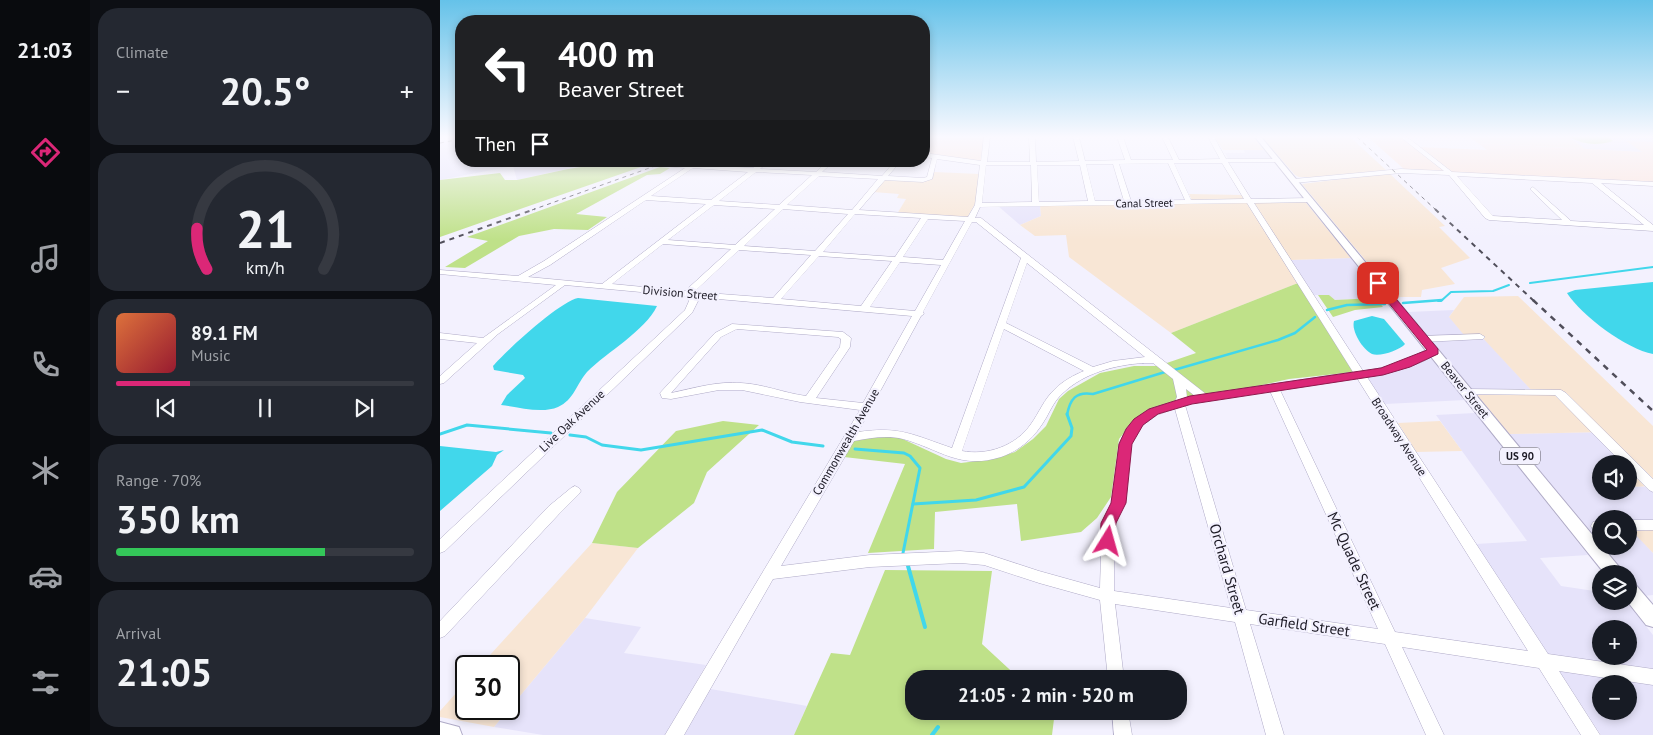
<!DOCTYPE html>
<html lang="en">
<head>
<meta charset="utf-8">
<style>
  :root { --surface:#171b24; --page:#242831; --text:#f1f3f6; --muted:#9ea1a6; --line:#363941; --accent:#db2777 }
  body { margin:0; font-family:"PT Sans",sans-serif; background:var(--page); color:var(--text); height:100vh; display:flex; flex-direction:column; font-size:19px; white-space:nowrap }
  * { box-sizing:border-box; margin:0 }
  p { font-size:16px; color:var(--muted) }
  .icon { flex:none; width:28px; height:28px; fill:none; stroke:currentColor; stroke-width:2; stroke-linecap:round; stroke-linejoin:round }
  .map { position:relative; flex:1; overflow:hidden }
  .details { display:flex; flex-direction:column; gap:8px; padding:8px; background:#0d0f14; width:350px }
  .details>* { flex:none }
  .hud { position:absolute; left:15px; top:15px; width:475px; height:152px; border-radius:20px; box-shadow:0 2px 8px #0003; background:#202124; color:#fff; overflow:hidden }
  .tools { position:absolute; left:1152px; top:455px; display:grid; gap:10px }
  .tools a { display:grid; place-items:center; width:45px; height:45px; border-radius:50%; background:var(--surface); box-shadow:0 2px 8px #0003; font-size:25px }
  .speed { position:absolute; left:15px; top:655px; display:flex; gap:10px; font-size:25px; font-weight:700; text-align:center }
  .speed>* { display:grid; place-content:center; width:65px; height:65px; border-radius:50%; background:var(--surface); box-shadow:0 2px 8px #0003; line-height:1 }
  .speed .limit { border:2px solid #111; border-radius:8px; background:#fff; color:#111 }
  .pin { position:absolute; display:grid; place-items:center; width:42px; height:42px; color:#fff; margin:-21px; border-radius:10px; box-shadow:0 2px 8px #0006 }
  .me { position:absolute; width:55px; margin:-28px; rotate:8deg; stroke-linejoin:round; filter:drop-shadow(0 0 4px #0008) }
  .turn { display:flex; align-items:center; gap:18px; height:105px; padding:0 20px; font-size:22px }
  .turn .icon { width:65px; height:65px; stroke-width:2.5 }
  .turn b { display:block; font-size:35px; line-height:42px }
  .then { display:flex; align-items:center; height:48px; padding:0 20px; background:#0003; gap:10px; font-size:19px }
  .big { font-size:38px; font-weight:700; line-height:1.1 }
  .details .tile { flex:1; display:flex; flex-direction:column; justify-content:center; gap:8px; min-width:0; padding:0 18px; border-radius:20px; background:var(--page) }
  .details .dial { align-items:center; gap:0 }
  .dial svg { height:130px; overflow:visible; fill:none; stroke:var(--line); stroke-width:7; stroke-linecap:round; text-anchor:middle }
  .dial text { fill:var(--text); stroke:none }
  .song { display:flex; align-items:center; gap:15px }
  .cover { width:60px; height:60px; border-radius:8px; background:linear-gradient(135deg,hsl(20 70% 55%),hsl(350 70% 35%)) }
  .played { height:5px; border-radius:2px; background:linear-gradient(90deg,var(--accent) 25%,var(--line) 25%) }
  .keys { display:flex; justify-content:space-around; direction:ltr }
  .heat { display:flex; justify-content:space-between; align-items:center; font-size:28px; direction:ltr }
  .charge { height:8px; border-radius:4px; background:linear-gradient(90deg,#34c759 70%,var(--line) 0) }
  .trip { position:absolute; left:465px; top:670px; width:282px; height:50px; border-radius:20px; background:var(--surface); box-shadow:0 2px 8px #0003; font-weight:700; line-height:50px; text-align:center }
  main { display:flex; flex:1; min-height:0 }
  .menu { display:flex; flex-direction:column; width:90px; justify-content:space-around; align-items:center; background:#090b0e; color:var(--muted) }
  .menu .icon { width:35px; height:35px }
  .menu .active { color:var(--accent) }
  .menu b { font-size:22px; color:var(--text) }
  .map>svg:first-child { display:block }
  .built { fill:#e6e3fa; fill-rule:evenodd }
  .industrial { fill:#f8e6d5 }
  .education { fill:#fce3d9 }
  .green { fill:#bfe189 }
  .water { fill:#41d7eb }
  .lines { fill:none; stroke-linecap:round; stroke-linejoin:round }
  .stream-far3 { stroke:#41d7eb; stroke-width:2 }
  .stream-far2 { stroke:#41d7eb; stroke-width:2.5 }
  .stream-far1 { stroke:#41d7eb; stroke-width:3 }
  .stream { stroke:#41d7eb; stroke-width:4 }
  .minor-casing { stroke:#afaac7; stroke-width:1 }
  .major-casing { stroke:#afaac7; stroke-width:2 }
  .minor { fill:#fff; fill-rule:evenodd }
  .major { fill:#fff; fill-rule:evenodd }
  .rail-far2 { stroke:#504e5a; stroke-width:1; stroke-dasharray:4 4; stroke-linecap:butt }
  .rail-far1 { stroke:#504e5a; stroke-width:2; stroke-dasharray:5 5; stroke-linecap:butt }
  .rail { stroke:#504e5a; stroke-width:2.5; stroke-dasharray:6 6; stroke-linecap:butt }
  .route { fill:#db2777; stroke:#8e194d }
  .labels { text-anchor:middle; stroke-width:4.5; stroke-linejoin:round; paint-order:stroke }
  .far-street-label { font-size:11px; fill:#1b1924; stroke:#f3f1fe }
  .shield { fill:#f3f1fe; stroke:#5c5a65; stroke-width:1 }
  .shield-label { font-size:11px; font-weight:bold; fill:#1b1924 }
  .street-label { font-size:12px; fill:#1b1924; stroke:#f3f1fe }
  .near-street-label { font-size:15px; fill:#1b1924; stroke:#f3f1fe }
</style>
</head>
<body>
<main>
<nav class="menu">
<b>21:03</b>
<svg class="icon active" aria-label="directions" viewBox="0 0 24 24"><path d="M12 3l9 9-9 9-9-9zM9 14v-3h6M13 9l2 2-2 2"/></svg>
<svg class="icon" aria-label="music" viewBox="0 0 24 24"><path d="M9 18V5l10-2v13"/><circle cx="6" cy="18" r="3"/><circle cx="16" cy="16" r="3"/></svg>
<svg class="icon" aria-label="phone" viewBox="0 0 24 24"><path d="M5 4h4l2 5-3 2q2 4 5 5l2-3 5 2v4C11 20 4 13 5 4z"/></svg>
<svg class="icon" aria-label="climate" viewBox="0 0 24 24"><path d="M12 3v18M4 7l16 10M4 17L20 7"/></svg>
<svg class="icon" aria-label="car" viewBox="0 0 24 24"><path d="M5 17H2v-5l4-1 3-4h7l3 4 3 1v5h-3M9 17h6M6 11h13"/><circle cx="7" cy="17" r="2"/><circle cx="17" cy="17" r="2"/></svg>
<svg class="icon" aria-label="filters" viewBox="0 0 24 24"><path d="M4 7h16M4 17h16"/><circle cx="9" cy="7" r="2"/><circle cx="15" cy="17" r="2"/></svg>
</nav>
<section class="details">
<div class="tile"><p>Climate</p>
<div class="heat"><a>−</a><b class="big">20.5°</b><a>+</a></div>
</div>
<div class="tile dial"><svg viewBox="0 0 100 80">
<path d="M14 69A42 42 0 1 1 86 69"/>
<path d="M14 69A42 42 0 0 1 8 44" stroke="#db2777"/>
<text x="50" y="56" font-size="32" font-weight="700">21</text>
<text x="50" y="72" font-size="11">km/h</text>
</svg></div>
<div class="tile">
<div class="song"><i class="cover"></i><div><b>89.1 FM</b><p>Music</p></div></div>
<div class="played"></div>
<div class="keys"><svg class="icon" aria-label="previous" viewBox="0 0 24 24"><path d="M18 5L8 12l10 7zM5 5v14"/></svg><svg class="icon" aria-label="pause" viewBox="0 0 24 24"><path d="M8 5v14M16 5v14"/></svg><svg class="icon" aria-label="next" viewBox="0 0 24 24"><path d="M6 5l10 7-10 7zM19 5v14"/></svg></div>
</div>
<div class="tile"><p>Range · 70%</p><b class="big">350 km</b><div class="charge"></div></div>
<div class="tile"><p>Arrival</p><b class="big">21:05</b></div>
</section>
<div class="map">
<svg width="1213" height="735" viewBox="0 0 1213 735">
  <rect width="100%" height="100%" fill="#f3f1fe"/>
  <g class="built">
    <polygon points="1168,137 1213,137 1213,142 1187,141 1203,152 1145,149 1130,138 1146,144 1172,140"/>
    <polygon points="21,138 21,161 161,161 77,180 73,166 0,180 0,141"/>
    <polygon points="804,150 824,150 831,159 789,160 785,153 805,153"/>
    <polygon points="600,205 601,216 580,225 558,206"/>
    <polygon points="911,258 943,298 895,300 889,295 873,295 850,260"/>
    <polygon points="1014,310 1009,317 1040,334 1094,393 1037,395 968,312"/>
    <polygon points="984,350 1025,400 945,404 923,372 964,361"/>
    <path d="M1035 413 1148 555 1100 558 1121 586 1161 592V601H1186L1213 635V735H1161L1036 544 1087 541 996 415ZM1161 629H1189V656H1161ZM1161 684H1189V711H1161Z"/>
    <polygon points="1164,432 1204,471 1189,472 1189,464 1161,464 1161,473 1151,474 1161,485 1161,491 1189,491 1189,487 1213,486 1213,530 1193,531 1213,553 1213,595 1204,596 1189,577 1189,574 1186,574 1164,546 1189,546 1189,519 1161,519 1161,543 1069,434"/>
    <polygon points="145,618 201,627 184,653 266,665 254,686 367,706 354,735 103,735 54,727"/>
  </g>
  <g class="industrial">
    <polygon points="774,137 813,137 824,150 783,150"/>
    <polygon points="822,137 910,137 946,170 881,177 859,177 855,175"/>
    <polygon points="1030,137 1129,137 1145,149 1038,143"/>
    <polygon points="494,172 540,174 536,202 527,218 457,214 466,199 457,198 459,194 433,192 445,179 486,181 491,179"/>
    <polygon points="949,173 1005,226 999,227 1030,258 1001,268 1015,284 982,290 981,297 956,297 862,184"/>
    <polygon points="749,194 803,195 858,283 731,333 629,257 626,235 595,236 580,225 601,216 600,205 753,203"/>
    <polygon points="863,199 911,258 850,260 812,200"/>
    <polygon points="1078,296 1213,426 1213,486 1189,487 1189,472 1203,471 1164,432 1069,434 1037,395 1094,393 1040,335 1024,335 1009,317 1024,297"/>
    <polygon points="1000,421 1022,451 976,452 958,423"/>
    <polygon points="1213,530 1213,553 1192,531"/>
    <polygon points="152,543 198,548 145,618 54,727 0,717 0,711 26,682 26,709 69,709 69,666 40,666"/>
  </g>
  <g class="education">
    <polygon points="484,137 544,137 541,161 484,154"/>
    <polygon points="928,137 966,137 978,147 1047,150 1038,143 1202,152 1186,141 1213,142 1213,184 965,170"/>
  </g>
  <g class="green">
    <path d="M1129 137H1168L1173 141C1157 146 1144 145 1129 137Z"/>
    <polygon points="167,163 203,164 201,167 0,237 0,180 60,173 65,180 77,180 128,169"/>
    <polygon points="220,167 230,168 220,174 207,175 136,214 167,217 148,230 114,229 79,236 25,268 5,267 48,241 27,237"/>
    <polygon points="858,283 914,372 849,379 713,409 696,418 679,439 671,497 657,518 641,532 581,541 577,504 495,512 494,549 428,553 465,464 404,457 419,431 454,435 506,459 521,463 553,459 575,452 593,439 606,426 619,399 628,391 660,373 694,366 718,366 756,353 731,333"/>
    <polygon points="878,295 889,295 895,300 935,298 943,307 915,310 893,317"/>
    <polygon points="283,421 319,425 267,472 254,503 198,548 152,543 177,492 236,431"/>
    <polygon points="445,570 552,571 542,644 580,679 474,679 474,711 615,711 612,735 354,735 391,653 410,655"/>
  </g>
  <g class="water">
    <path d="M1213 282V354C1186 349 1142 316 1127 293L1135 290Z"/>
    <path d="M138 298 217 306C205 331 167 352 147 372 137 383 134 400 118 407 102 414 78 407 61 405L67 395 85 378 83 375 54 370 53 366C67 350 119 302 138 298Z"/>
    <path d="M932 316 944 319 965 344C960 350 940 357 932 354 923 350 911 331 914 321Z"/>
    <polygon points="0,446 56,452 64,450 57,455 52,466 0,511"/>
  </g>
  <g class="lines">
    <g class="stream-far3">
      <polyline points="1090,283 1213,267"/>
      <polyline points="998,301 1001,301 1011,292 1053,291 1069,285"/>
    </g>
    <g class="stream-far2">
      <polyline points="963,303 1002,300"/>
      <polyline points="887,310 907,305 945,304"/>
      <polyline points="734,370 838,340 855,333 875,317"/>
      <path d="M627 415C630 399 636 391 653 394L725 372"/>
    </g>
    <g class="stream-far1">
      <polyline points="0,434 27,425 111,433"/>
      <polyline points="130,435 146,437 162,445 201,450 322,430 352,442 383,446"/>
      <polyline points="415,449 464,453 470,456 480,468 463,553"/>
      <polyline points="473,504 536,500 584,487 631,436 632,428 627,414"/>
    </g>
    <g class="stream">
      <polyline points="468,566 485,627"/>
      <polyline points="492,735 498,727"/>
    </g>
    <defs>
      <g id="minor">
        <path d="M544 137H550L547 162H590L589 137H595L596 162 639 161 633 137H639L645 161 685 160 677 137H683L691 160H733L722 137H728L739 160 780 159 768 137H774L786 159H839L840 160 837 162H788L811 199 870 198 873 200 870 202 814 203 923 371C936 369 947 367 959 363 971 359 985 347 997 349L999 351C985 365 947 374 927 377L1108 654 1213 669V685L1119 671 1160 735H1141L1099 668 962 647 1004 735H986L945 644 810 624 844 735H826L795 622 675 604 684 679H668L660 600 599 583 544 565 520 563 430 567 333 579 244 735H225L420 410 360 402 302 390H279L231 399 222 398 220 393 275 333 292 324 403 332 411 338 410 347 376 398 423 403 472 316 255 297 258 301 252 313 5 551 0 553V539L245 310 249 301 244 296 125 285 58 334 4 383 0 384V376L37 343 0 339V333L43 338 116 285 0 274V270L78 276 104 261 245 168 224 166 223 165 226 163 313 168 322 161H329L320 169 376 172 387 161H394L382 172 442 176 455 161H461L448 176 483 178 487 177 492 158 484 157V153L541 161ZM497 159 540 165 535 205 528 217 419 210 445 180 483 182 492 179ZM728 163 745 200 691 201 679 164ZM734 163H782L804 199 751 200ZM646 164H673L684 201H655ZM546 165H591L592 202 542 203ZM597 165H640L648 201 599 202ZM253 168 308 172 271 200 211 196ZM316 172 372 175 339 205 279 201ZM379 176 438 179 412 210 347 205ZM206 200 266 204 162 284 88 277 110 265ZM807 203 913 372 766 394 541 218H535L540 207ZM274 205 335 209 295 245 228 240ZM343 209 408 214 375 251 304 246ZM415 214 481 218 455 257 383 252ZM488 219 525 221 503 260 463 257ZM532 222H536L581 258 512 448C473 435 461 426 418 432L481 316 484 314 483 312ZM223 244 291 249 245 291 172 284ZM299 250 371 255 333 298 254 292ZM379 256 452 261 421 306 341 299ZM460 262 501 265 475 311 430 307ZM587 263 705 357 673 361 653 367 566 323ZM297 329 398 337 401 339 400 347 366 396C344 393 323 384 301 383 278 381 254 388 231 393L281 337ZM564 329 644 371C634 375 623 381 615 389 604 399 599 413 591 424 576 446 547 456 522 451ZM703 363H713L733 379 737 397 735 401 709 409 695 419 686 429 679 444 673 503 662 523 660 588 599 571 544 553 520 551 430 555 341 566 414 441C430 438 447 435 463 439 500 449 519 470 561 457 581 450 595 437 606 418 611 409 615 400 623 393 644 373 675 365 703 363ZM917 378 1088 651 955 632 840 390ZM746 389 755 396 747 397ZM830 391 938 629 806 610 745 405ZM735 409 791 608 674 591V523L685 503 691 444 695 434 703 425 717 415Z"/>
        <path d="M963 137H967L1012 172 1213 182V186L1161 183 1213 225V231L1049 220 1045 218 1009 175 961 173 854 183 851 181 854 179 961 169 1004 171 963 139ZM1017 176 1152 183 1204 225 1131 221 1093 187 1091 188V190L1122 220 1053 216Z"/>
        <polygon points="1040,334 1045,337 1043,339 983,342 978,339 983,336"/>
        <polygon points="1027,389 1121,390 1126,393 1213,479 1213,492 1209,490 1189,470 1189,464 1183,464 1115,395 1023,394 1022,392 1023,390"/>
        <polygon points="135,486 139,488 141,491 139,494 119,514 5,636 0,638 0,621 109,506 131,488"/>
        <rect x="1189" y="520" width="24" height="10"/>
        <polygon points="1158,521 1161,521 1161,531 1153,530 1151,526 1153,522"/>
        <polygon points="672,711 688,711 692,735 674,735"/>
      </g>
      <g id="major">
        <polygon points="815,137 821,137 1185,574 1165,574"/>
        <polygon points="1189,582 1195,584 1213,605 1213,627 1206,625 1187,601"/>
        <polygon points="0,722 19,727 22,735 0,735"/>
      </g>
    </defs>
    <use href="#minor" class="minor-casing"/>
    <use href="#major" class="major-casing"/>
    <use href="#minor" class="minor"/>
    <use href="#major" class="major"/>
    <g class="rail-far2">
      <polyline points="917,137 996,210"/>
      <polyline points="0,143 21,139"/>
      <polyline points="92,210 229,161"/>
    </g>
    <g class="rail-far1">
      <polyline points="995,209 1094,301"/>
      <polyline points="0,243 95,209"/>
    </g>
    <polyline class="rail" points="1093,300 1213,411"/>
  </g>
  <linearGradient id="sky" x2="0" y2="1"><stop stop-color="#65c2e9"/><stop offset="0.57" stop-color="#faf9ff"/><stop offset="1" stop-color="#faf9ff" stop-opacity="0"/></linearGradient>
  <rect width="1213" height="240" fill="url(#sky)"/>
  <polygon class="route" points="938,280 941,281 998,349 998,354 970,367 943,375 752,404 718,414 703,425 692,444 686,503 676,523 673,546 668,548 662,546 660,541 661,523 671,503 679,444 686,429 694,419 709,409 750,396 941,368 987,350 934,285 934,281"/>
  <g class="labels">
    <g class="far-street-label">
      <text transform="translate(704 203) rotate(-1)" y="4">Canal Street</text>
    </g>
    <rect class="shield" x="1060" y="447.5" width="40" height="17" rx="4"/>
    <g class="shield-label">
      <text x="1080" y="460">US 90</text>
    </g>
    <g class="street-label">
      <text transform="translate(240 293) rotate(5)" y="4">Division Street</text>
      <text transform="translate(1025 390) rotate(51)" y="4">Beaver Street</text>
      <text transform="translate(132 421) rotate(-43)" y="4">Live Oak Avenue</text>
      <text transform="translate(959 437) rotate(57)" y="4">Broadway Avenue</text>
      <text transform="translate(406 442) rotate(-60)" y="4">Commonwealth Avenue</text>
    </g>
    <g class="near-street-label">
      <text transform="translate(914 561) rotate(65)" y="5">Mc Quade Street</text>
      <text transform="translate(787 569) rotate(74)" y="5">Orchard Street</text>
      <text transform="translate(864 625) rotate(8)" y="5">Garfield Street</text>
    </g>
  </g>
</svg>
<div class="tools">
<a><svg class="icon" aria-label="sound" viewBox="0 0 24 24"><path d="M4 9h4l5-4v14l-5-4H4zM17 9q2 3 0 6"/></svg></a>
<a><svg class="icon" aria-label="search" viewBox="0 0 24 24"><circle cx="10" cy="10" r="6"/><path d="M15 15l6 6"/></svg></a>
<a><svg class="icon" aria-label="layers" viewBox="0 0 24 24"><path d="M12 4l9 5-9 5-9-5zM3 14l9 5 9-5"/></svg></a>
<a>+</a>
<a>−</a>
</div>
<div class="speed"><div class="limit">30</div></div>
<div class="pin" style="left:938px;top:283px;background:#d93025"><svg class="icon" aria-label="arrive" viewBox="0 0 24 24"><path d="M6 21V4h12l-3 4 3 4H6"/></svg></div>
<svg class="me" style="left:668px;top:541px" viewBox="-20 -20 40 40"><path d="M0-17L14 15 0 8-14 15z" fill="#db2777" stroke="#fff" stroke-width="4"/></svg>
<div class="trip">21:05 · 2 min · 520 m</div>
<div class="hud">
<div class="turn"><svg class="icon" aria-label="left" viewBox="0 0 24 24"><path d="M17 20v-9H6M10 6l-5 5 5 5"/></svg><div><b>400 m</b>Beaver Street</div></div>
<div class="then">Then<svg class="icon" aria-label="arrive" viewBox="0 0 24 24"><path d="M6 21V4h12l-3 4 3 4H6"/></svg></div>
</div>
</div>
</main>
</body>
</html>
